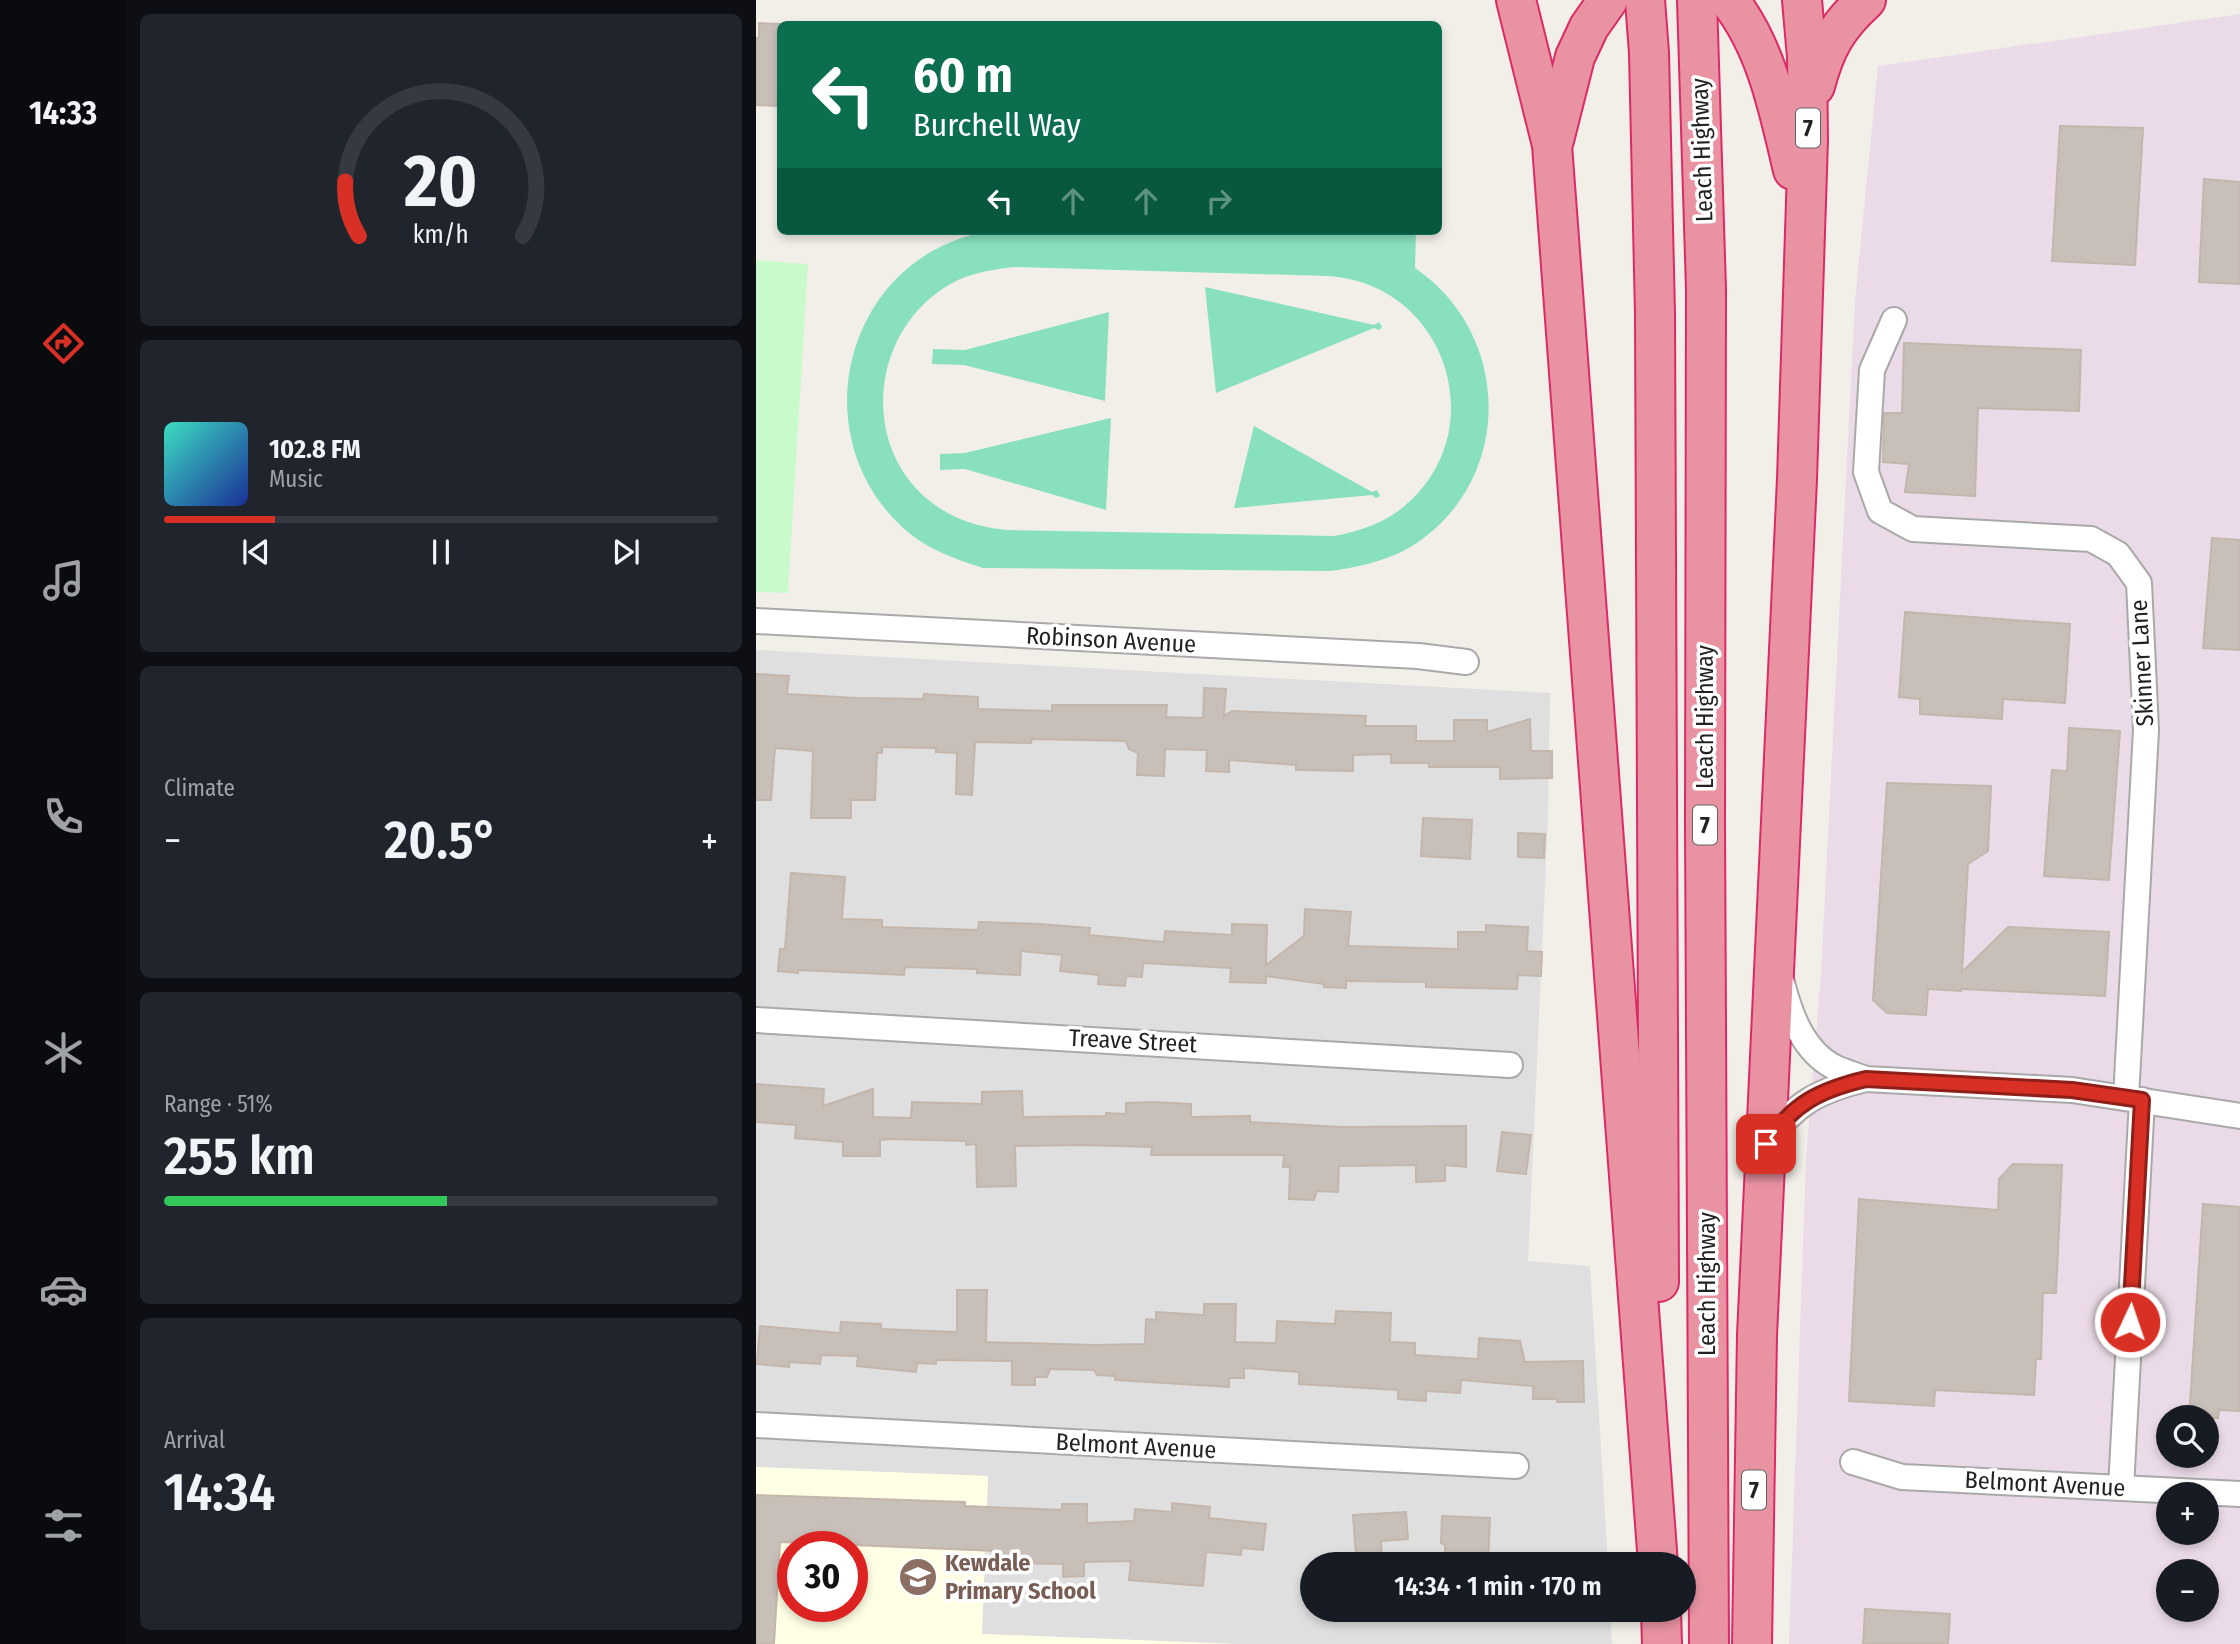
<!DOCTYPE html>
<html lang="en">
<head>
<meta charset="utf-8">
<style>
  :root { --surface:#171b24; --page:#20242c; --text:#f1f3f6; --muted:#9ea1a6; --line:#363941; --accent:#d93025 }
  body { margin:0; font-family:"Fira Sans Condensed",sans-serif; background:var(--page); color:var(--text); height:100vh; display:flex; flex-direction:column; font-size:26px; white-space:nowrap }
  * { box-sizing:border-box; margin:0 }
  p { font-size:23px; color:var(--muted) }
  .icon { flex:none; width:38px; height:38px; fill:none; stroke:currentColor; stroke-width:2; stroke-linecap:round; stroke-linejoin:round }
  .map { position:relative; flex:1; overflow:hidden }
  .details { display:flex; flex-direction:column; gap:14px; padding:14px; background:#0d0f14; width:630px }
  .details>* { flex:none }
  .top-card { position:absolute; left:21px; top:21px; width:665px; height:214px; border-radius:10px; box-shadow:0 4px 10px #0003; background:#0b6e4f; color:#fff; overflow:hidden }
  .controls { position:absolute; left:1400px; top:1405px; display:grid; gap:14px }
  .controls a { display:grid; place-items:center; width:63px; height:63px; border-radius:50%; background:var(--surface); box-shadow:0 4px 10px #0003; font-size:35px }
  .speed { position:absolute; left:21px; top:1531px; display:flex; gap:14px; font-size:35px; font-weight:700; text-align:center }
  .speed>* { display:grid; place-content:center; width:91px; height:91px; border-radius:50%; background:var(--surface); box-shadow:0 4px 10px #0003; line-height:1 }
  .speed .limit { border:10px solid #d22; background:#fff; color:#111 }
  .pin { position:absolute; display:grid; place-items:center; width:60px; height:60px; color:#fff; margin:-30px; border-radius:14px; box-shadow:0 4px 10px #0006 }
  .me { position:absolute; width:77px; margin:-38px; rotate:3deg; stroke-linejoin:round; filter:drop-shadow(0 0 5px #0008) }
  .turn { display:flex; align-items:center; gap:24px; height:147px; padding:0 21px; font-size:32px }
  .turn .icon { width:91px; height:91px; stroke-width:2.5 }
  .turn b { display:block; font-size:49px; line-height:60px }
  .lanes { display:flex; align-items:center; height:66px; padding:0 21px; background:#0003; justify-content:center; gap:35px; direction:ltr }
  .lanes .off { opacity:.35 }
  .big { font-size:52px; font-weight:600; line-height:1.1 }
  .details .card { flex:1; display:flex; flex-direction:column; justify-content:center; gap:10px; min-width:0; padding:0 24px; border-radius:10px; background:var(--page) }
  .details .dial { align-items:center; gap:0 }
  .dial svg { height:182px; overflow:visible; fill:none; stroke:var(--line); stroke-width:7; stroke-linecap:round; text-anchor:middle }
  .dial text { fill:var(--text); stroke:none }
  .song { display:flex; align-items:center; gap:21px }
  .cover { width:84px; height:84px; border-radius:10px; background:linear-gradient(135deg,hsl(170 70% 55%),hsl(230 70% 35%)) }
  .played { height:7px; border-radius:4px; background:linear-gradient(90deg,var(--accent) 20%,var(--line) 20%) }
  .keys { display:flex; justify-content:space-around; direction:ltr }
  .heat { display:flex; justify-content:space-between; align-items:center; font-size:38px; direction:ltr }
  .charge { height:10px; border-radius:5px; background:linear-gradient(90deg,#34c759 51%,var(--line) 0) }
  .trip { position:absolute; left:544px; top:1552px; width:396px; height:70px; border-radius:35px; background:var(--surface); box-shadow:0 4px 10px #0003; font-weight:600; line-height:70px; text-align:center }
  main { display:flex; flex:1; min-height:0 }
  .tab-bar { display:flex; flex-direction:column; width:126px; justify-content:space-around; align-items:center; background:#090b0e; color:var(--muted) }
  .tab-bar .icon { width:49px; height:49px }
  .tab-bar .active { color:var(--accent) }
  .tab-bar b { font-size:32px; color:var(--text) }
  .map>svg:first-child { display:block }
  .residential { fill:#e0dfdf }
  .industrial { fill:#ebdbe8; fill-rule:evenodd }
  .education { fill:#ffffe5; fill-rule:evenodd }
  .park { fill:#c8facc }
  .pitch { fill:#88e0be; fill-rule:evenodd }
  .building { fill:#c7bfb8; stroke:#c4b6ab; stroke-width:2 }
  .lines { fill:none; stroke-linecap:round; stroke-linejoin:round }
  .street-casing { stroke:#a9a9a9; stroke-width:28 }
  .highway-casing { stroke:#dc2a67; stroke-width:42 }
  .street { stroke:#fff; stroke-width:24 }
  .highway { stroke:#e892a2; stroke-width:38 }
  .route-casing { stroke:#8d1f18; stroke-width:18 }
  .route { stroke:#d93025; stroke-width:12 }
  .labels { text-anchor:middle; stroke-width:7; stroke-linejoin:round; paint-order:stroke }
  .shield { fill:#fff; stroke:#646464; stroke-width:2 }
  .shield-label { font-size:23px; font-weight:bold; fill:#222 }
  .street-label { font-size:24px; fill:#222; stroke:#fff }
  .education-label { font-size:24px; font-weight:bold; fill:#785e54; stroke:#fff; text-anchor:start }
</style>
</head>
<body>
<main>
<nav class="tab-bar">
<b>14:33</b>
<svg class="icon active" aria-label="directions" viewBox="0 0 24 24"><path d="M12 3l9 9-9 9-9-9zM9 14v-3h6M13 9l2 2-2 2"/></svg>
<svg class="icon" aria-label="music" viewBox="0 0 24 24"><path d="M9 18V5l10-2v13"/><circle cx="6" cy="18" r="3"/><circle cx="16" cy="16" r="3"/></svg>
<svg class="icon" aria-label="phone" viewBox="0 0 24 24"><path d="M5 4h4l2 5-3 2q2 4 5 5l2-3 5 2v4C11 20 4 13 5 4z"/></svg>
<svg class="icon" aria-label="climate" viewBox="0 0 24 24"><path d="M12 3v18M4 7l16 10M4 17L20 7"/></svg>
<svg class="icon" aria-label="car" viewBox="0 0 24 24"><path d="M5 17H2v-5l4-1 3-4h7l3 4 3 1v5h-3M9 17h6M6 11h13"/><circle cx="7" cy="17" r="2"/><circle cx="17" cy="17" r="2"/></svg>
<svg class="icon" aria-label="filters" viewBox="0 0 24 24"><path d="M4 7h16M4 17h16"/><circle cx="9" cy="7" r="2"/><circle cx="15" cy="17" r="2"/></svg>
</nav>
<section class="details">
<div class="card dial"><svg viewBox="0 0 100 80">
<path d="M14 69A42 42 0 1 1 86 69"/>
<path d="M14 69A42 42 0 0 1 8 45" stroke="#d93025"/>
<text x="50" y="56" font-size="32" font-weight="700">20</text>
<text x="50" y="72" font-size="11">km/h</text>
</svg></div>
<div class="card">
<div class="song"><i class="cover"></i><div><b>102.8 FM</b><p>Music</p></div></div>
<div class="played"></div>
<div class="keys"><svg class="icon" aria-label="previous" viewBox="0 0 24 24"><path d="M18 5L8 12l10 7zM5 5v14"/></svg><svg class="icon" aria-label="pause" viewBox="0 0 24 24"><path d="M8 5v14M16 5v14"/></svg><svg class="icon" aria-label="next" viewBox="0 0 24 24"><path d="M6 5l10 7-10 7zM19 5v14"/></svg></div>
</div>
<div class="card"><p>Climate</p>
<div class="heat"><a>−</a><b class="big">20.5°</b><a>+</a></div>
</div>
<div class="card"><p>Range · 51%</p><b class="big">255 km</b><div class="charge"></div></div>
<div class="card"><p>Arrival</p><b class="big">14:34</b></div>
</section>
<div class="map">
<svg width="1484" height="1644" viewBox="0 0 1484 1644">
  <rect width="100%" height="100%" fill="#f2efe9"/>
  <polygon class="residential" points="0,650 794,693 792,818 772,1261 834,1266 852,1564 556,1564 556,1610 854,1610 856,1644 478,1644 226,1634 232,1476 0,1467"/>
  <path class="industrial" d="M1484 14V1644H1033L1050 1159 1065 973 1099 301 1122 66ZM1412 1418H1451V1456H1412ZM1412 1494H1451V1533H1412ZM1412 1572H1451V1610H1412Z"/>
  <path class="education" d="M0 1467 232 1476 226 1634 478 1644H0ZM37 1547H96V1606H37Z"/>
  <polygon class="park" points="0,260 52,264 32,593 0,592"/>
  <g class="pitch">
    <path d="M235 231H660L659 268C759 336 758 487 651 549 627 562 601 567 575 571L227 568C196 558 166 547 143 524 43 426 95 252 235 231ZM259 267 571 276C696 283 741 443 638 514 619 526 599 532 578 536L251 530C230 528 209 523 190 512 99 460 110 325 202 280 220 272 239 269 259 267Z"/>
    <polygon points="449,287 618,325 623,322 626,327 623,330 618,328 460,393"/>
    <polygon points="353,312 349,401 208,365 176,364 177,349 209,350"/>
    <polygon points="355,418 350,510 209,469 184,470 184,454 209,453"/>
    <polygon points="498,426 616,492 621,490 624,496 620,498 616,495 478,508"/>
  </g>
  <g class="building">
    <polygon points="3,23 24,24 24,75 23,75 21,106 0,105 0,38 3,38"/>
    <polygon points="1304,126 1387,128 1379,265 1296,261"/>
    <polygon points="1448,179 1484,182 1484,284 1443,282"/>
    <polygon points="1148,343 1325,350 1323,411 1222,408 1219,496 1149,492 1153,464 1127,462 1128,413 1146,413"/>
    <polygon points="1456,538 1484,540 1484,650 1447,648"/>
    <polygon points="1149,612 1314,624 1309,703 1247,699 1246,719 1164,714 1164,699 1143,697"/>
    <polygon points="0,674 33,676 31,694 101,698 167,699 168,694 222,697 222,709 296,711 296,705 411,705 410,717 447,718 448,688 470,689 468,716 476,711 610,716 609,726 660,726 660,741 698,741 698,720 731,720 731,732 774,719 775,751 796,751 796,778 744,779 744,767 673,767 673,763 635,763 635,754 597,755 597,771 540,770 540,765 473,760 473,772 450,771 451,750 409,749 408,776 381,775 382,753 373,749 370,741 276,739 275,743 219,742 216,795 200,794 201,753 180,752 180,748 126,747 126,753 121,753 119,800 95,800 95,818 55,818 57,751 19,748 15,800 0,800"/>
    <polygon points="1313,728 1364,731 1353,880 1288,876 1296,770 1311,771"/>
    <polygon points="1131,783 1235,786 1232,851 1212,864 1206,972 1252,927 1353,932 1349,996 1205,989 1205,991 1172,989 1170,1015 1131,1013 1117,1000"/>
    <polygon points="667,818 716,820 714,859 665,856"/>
    <polygon points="762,833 789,834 788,858 762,857"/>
    <polygon points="35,873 89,877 86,919 126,920 126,927 222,930 223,922 284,924 334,928 333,935 408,942 409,931 476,935 476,924 511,925 510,965 548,936 549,909 595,912 592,946 702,949 702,932 730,932 730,925 772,927 771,951 786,952 785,976 762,975 761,989 670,987 670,982 590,981 590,988 568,987 568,984 510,976 510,983 474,982 475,968 387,963 386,977 370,976 369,986 342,984 343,975 304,971 306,955 265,951 264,975 221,973 221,969 149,967 148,975 42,970 42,973 22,971 24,949 29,949"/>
    <polygon points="0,1084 68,1089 67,1106 117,1089 117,1117 155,1118 156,1102 226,1104 226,1092 266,1091 267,1117 350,1116 350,1113 370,1114 370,1103 397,1102 435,1104 435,1117 494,1116 494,1122 585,1127 710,1126 710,1167 689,1165 689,1181 660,1182 660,1165 583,1166 582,1192 561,1191 558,1200 533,1199 534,1167 527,1167 528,1155 395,1155 396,1147 328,1145 259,1146 260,1186 221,1187 220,1144 210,1145 210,1141 136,1139 124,1140 124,1156 87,1156 87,1142 39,1138 40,1125 0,1122"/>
    <polygon points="746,1132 775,1135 770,1174 741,1171"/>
    <polygon points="1257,1164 1306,1165 1300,1293 1287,1293 1285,1359 1280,1359 1278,1395 1179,1390 1178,1406 1093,1401 1103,1199 1242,1210 1243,1179"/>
    <polygon points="1447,1204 1484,1207 1484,1411 1463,1410 1462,1418 1433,1418"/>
    <polygon points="201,1290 231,1290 230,1342 337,1345 389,1344 390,1319 400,1320 400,1312 448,1315 448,1304 480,1304 479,1342 520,1343 521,1321 579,1324 580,1311 635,1313 634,1342 659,1343 659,1355 722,1359 723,1338 764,1341 769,1362 827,1361 828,1402 801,1402 801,1399 777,1399 777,1386 705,1380 704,1393 670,1391 670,1401 642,1399 642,1390 543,1384 543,1372 488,1368 488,1378 473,1378 473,1387 359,1380 359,1376 341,1375 338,1370 294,1369 291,1377 279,1377 279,1385 256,1385 256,1361 180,1360 180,1364 161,1363 160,1372 101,1366 102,1356 65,1355 64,1364 33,1362 33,1367 1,1364 4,1326 84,1333 85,1322 125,1324 125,1329 201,1332"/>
    <polygon points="0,1495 209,1502 209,1506 306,1510 306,1504 331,1504 331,1523 378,1521 379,1509 416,1512 416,1503 454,1507 453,1518 510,1524 507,1550 486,1548 485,1555 450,1552 447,1586 373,1580 375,1561 328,1562 328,1576 307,1577 307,1564 260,1563 260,1557 241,1556 241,1551 24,1542 18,1644 0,1644"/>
    <polygon points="650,1512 652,1539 625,1541 626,1564 606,1564 606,1557 600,1557 597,1515"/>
    <polygon points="686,1516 734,1518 732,1564 689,1564 689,1545 685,1543"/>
    <polygon points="1109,1609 1194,1614 1192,1644 1107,1644"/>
  </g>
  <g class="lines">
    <defs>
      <g id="street">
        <polyline points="1138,320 1116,370 1110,472 1124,511 1157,529 1335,539 1362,554 1383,583 1390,730 1370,1098"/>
        <polyline points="0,621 662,656 710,662"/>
        <path d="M1026 983C1034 1014 1047 1051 1078 1067 1088 1072 1100 1075 1110 1079L1316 1090 1484 1116"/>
        <polyline points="0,1020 754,1065"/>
        <path d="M1011 1143C1038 1103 1064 1090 1110 1079"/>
        <polyline points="0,1425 760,1466"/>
        <polyline points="1097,1462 1146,1477 1484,1494"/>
        <polyline points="1365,1488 1386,1100"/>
      </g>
      <g id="highway">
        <polyline points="760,0 796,145 902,1564"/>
        <polyline points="889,0 893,53 899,314 903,1282"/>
        <polyline points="941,0 950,289 949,822 953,1644"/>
        <path d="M973 0C1011 48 1023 111 1037 170"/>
        <path d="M1059 86C1069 48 1081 26 1110 0"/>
        <polyline points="798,140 819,57 833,27 852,0"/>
        <polyline points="905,1610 906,1644"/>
        <polyline points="996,1644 1001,1335 1041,479 1052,140 1051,57 1046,0"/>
      </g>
    </defs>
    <use href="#street" class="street-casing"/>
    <use href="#highway" class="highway-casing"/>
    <use href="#street" class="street"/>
    <use href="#highway" class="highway"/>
  </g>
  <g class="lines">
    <defs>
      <path id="route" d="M1010 1144C1037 1103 1064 1090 1110 1079L1316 1090 1386 1100 1374 1322"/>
    </defs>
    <use href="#route" class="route-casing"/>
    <use href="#route" class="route"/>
  </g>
  <defs>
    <symbol id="school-disc" viewBox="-11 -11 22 22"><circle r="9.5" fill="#8d6e63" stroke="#fff"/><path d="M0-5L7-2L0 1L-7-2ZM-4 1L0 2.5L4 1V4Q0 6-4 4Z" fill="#fff"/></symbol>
  </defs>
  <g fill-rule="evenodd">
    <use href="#school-disc" x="140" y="1555" width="44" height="44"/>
  </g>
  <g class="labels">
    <g class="shield">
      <rect x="1040" y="108.5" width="24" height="39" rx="5"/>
      <rect x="937" y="805.5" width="24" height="39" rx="5"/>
      <rect x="986" y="1470.5" width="24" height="39" rx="5"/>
    </g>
    <g class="shield-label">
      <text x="1052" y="136">7</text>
      <text x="949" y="833">7</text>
      <text x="998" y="1498">7</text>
    </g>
    <g class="street-label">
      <text transform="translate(946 150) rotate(-92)" y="8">Leach Highway</text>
      <text transform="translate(355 640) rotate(3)" y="8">Robinson Avenue</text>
      <text transform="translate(1386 663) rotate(-93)" y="8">Skinner Lane</text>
      <text transform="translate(949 717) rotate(-90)" y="8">Leach Highway</text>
      <text transform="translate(377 1041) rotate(3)" y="8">Treave Street</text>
      <text transform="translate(951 1284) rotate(-90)" y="8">Leach Highway</text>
      <text transform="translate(380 1446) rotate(3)" y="8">Belmont Avenue</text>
      <text transform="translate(1289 1484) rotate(3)" y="8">Belmont Avenue</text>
    </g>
    <g class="education-label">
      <text x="189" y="1571">Kewdale<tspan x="189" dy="28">Primary School</tspan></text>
    </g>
  </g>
</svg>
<div class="controls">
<a><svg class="icon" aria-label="search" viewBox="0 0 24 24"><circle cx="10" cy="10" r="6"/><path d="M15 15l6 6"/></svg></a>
<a>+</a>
<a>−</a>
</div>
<div class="speed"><div class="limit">30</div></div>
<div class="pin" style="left:1010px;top:1144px;background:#d93025"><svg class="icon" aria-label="arrive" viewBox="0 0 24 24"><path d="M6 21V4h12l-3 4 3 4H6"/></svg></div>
<svg class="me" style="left:1374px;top:1322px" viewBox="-20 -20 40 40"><circle r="17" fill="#d93025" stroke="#fff" stroke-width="3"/><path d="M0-11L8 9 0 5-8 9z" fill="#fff"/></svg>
<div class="trip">14:34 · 1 min · 170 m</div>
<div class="top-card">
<div class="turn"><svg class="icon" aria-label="left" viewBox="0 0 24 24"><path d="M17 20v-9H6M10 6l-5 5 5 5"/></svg><div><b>60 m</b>Burchell Way</div></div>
<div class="lanes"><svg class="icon" aria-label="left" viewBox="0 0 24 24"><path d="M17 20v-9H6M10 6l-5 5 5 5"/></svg><svg class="icon off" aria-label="ahead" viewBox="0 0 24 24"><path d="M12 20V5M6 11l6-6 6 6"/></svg><svg class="icon off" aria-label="ahead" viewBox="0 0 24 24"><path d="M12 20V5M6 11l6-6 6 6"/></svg><svg class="icon off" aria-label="right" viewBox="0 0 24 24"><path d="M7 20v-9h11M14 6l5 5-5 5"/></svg></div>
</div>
</div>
</main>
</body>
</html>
